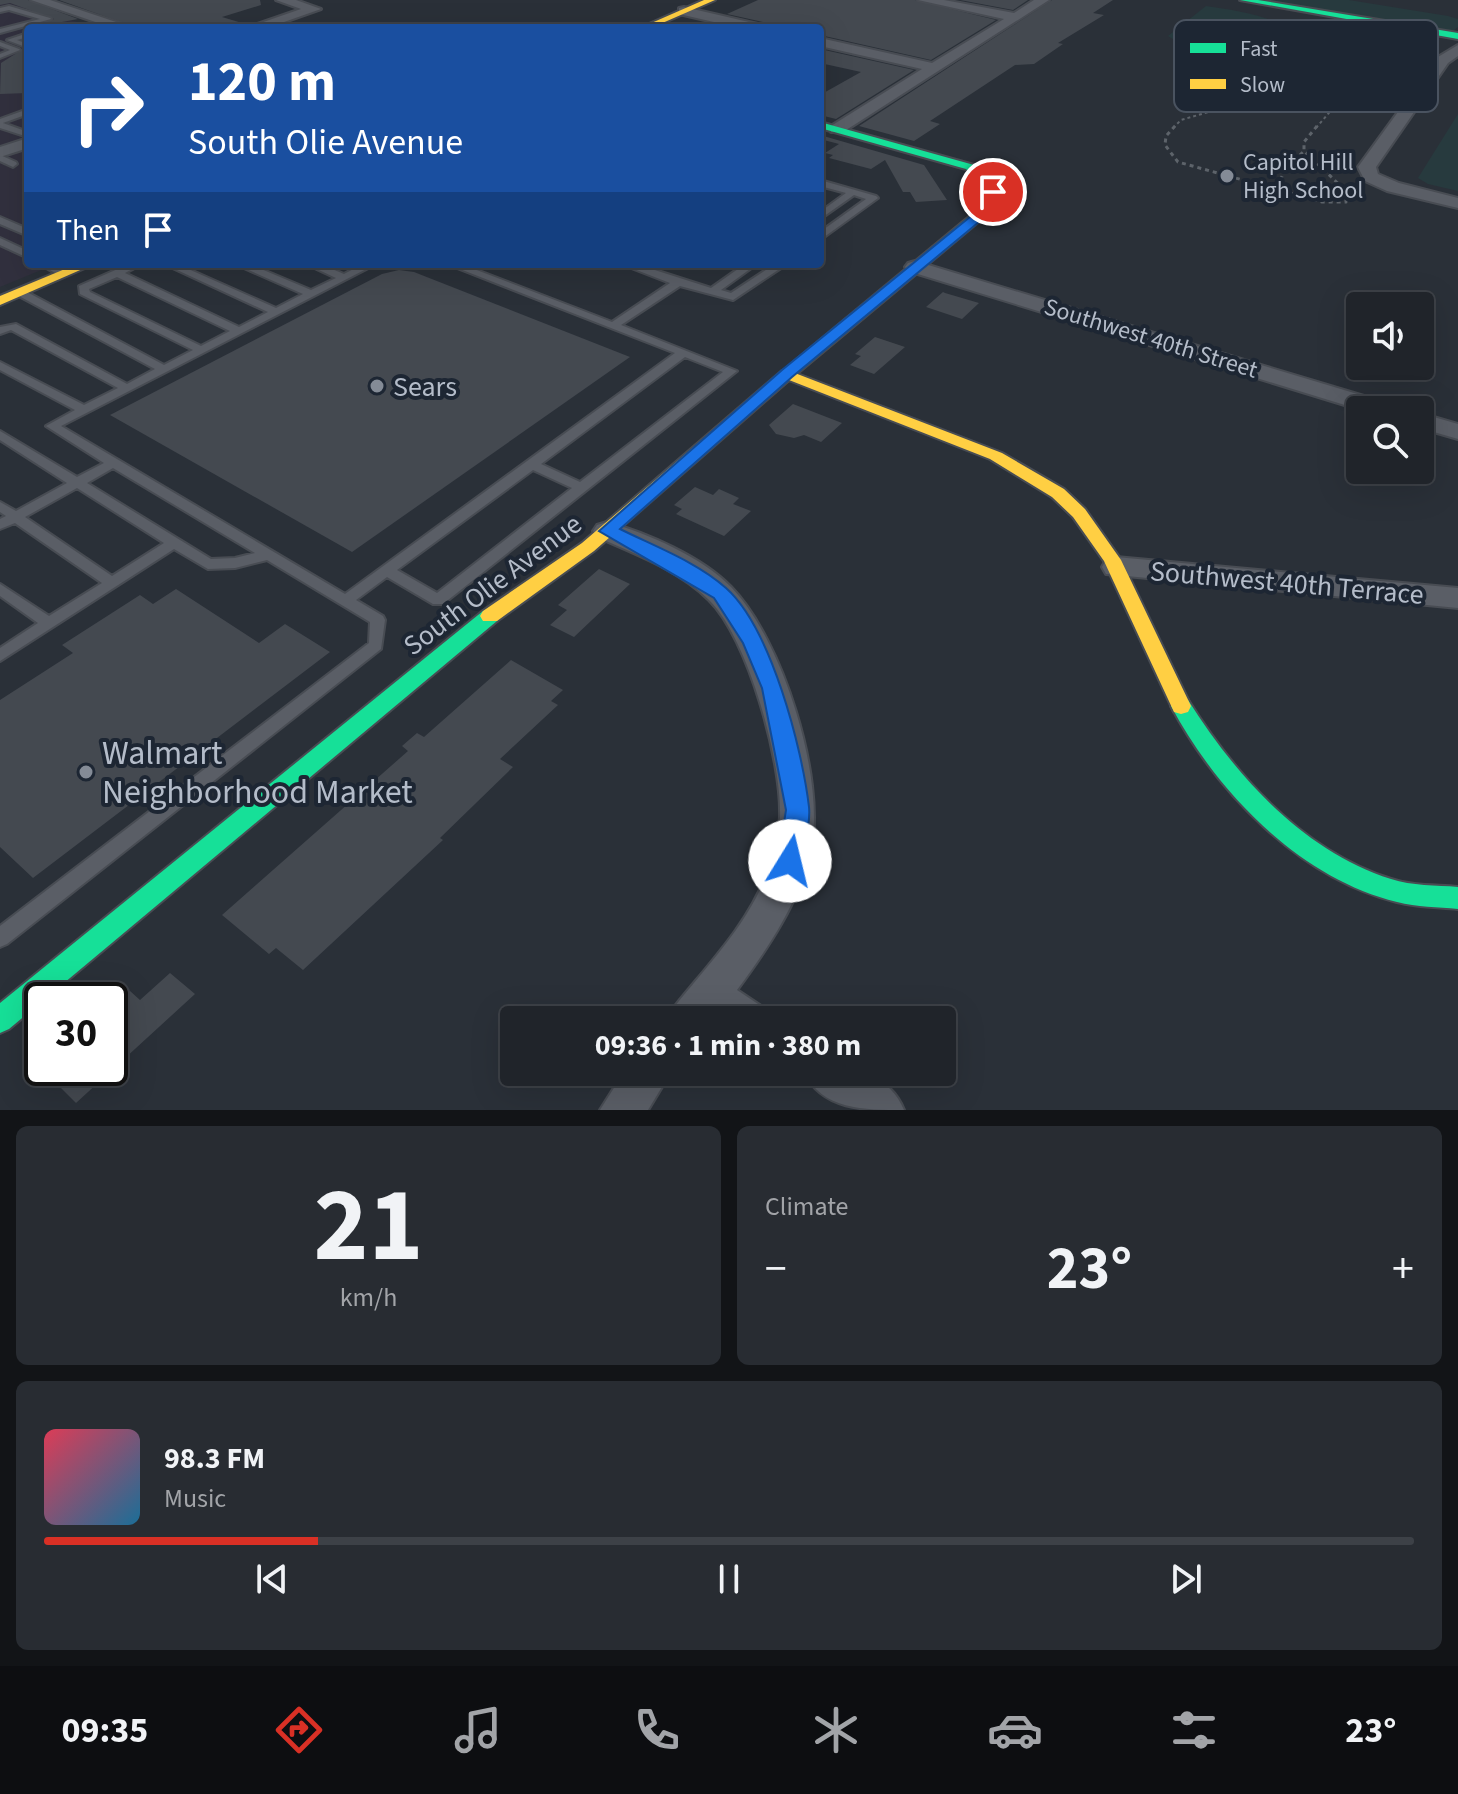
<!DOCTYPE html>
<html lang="en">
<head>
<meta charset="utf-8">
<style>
  :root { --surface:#20242a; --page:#282c32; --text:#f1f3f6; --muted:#a2a4a8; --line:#3d4147; --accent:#d93025 }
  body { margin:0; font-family:"Source Sans 3",sans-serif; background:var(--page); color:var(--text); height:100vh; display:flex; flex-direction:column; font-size:30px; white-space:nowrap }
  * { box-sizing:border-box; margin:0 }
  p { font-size:26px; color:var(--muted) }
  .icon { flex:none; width:44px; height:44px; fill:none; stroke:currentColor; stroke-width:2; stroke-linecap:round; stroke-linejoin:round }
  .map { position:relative; height:1110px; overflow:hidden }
  .panel { display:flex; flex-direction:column; gap:16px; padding:16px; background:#121417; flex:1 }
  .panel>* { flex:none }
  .banner { position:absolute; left:24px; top:24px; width:800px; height:244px; border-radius:8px; box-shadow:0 8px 32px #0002,0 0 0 2px var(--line); background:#1a4fa0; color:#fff; overflow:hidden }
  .tools { position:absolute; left:1346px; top:292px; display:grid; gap:16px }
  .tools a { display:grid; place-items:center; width:88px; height:88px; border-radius:8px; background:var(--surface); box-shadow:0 8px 32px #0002,0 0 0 2px var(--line); font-size:40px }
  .speed { position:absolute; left:24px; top:982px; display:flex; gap:16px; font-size:40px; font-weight:700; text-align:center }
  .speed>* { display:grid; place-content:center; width:104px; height:104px; border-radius:50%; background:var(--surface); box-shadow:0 8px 32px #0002,0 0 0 2px var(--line); line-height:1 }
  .speed .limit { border:4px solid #111; border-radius:12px; background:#fff; color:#111 }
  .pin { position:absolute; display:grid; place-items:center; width:68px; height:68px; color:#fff; margin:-34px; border:4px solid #fff; border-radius:50%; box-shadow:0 2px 8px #0007 }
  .me { position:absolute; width:88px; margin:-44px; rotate:9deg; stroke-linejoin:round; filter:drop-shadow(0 0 6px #0008) }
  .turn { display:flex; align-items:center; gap:28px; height:168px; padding:0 32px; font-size:36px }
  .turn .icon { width:104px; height:104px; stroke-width:2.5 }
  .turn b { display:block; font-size:56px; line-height:68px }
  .then { display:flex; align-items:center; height:76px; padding:0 32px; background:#0003; gap:16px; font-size:30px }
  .big { font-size:60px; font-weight:700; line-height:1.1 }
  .panel .widget { flex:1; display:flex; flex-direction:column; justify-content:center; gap:12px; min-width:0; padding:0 28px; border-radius:12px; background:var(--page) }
  .panel .dial { align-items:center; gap:0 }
  .dial b { font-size:104px; line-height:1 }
  .song { display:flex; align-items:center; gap:24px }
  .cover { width:96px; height:96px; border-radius:12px; background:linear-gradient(135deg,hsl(350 70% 55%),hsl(200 70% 35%)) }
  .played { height:8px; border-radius:4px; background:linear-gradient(90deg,var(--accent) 20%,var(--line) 20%) }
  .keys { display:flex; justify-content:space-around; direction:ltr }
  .heat { display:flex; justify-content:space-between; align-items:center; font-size:44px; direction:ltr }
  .panel .tiles { flex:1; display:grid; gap:16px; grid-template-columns:1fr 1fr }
  .widget:last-child { grid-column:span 2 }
  .trip { position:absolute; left:500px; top:1006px; width:456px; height:80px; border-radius:8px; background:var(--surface); box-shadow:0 8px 32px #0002,0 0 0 2px var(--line); font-weight:700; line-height:80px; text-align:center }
  .tab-bar { display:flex; height:128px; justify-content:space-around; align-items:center; background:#0d0e11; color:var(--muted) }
  .tab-bar .icon { width:56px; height:56px }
  .tab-bar .on { color:var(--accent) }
  .tab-bar b { font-size:36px; color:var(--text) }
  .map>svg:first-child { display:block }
  .medical { fill:#31303e }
  .green { fill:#273a3e }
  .building { fill:#444950 }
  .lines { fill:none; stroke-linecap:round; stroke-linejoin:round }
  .lane-casing { stroke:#484c53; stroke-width:4 }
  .street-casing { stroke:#484c53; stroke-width:4 }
  .fast-casing { stroke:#484c53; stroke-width:4 }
  .slow-casing { stroke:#484c53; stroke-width:4 }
  .path-far1 { stroke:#5d636a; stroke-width:2; stroke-dasharray:3 3; stroke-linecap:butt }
  .path { stroke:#5d636a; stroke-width:3; stroke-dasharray:4 4; stroke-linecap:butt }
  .lane { fill:#5a5e66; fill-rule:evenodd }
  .street { fill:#5a5e66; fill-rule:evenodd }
  .fast { fill:#16e098; fill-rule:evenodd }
  .slow { fill:#ffcf43; fill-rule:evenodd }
  .route { fill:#1a73e8; stroke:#114b97; stroke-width:2 }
  .poi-dot { fill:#848b96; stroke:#1d2633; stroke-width:3 }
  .labels { text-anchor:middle; stroke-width:8; stroke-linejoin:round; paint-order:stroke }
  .far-poi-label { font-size:24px; fill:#b4bcc9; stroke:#1d2633; text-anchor:start }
  .far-street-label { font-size:24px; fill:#b4bcc9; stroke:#1d2633 }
  .poi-label { font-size:28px; fill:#b4bcc9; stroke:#1d2633; text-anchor:start }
  .street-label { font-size:28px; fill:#b4bcc9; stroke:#1d2633 }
  .near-poi-label { font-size:34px; fill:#b4bcc9; stroke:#1d2633; text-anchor:start }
  .key { fill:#1d2633; stroke:#4a5360; stroke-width:2 }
  .key-label { font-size:22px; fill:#b4bcc9 }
</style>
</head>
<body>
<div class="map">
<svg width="1458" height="1110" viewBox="0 0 1458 1110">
  <rect width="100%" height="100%" fill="#2a3038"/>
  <polygon class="medical" points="0,0 99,28 28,28 28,264 56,264 0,287"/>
  <g class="green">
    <polygon points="1253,0 1349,0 1448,16 1458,19 1458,27 1453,31"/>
    <path d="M1206 6C1241 11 1282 17 1308 43L1310 55 1300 64 1176 41 1168 36Z"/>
    <polygon points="1458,114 1458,191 1428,184 1418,178"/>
  </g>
  <g class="building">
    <polygon points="0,0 28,0 78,19 30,28 54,19 10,3 0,5"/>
    <polygon points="59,0 260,0 261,5 222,17 242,23 241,28 137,28"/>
    <polygon points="758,0 915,0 996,20 931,60 820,35 820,28 767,28 763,22 727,14"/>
    <polygon points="960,0 1028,0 1013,10"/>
    <polygon points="1052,0 1113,0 1093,13 1104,15 1058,43 1063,44 1034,64 1015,65 930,121 940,124 914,141 859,126"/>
    <polygon points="23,49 28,51 28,93 0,94 1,63"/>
    <polygon points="820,49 914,70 836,119 820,115 820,95 861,72 820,63"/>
    <polygon points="820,135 924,165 947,200 916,202 910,192 903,192 885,160 871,169 829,158 833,155 825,153 839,144 820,139"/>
    <polygon points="399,270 414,272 630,357 352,552 110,415 382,274"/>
    <polygon points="943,292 945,293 979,303 962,319 926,307"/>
    <polygon points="875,337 905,347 874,374 850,365 861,356 855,354"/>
    <polygon points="793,404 842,423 821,442 804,435 794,438 776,434 769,425"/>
    <polygon points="695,487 713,495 719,489 739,498 733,504 751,511 724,536 676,514 682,509 674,505"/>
    <polygon points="599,569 630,584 574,637 550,625 567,610 558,605"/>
    <polygon points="176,589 259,643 285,624 330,652 33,878 0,847 0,700 73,653 62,645 140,595 153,604"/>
    <polygon points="511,660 563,690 551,701 558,705 500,759 513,767 440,838 443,840 303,970 276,948 269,954 222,915 408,751 402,746 417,733 424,737"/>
    <polygon points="170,973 195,994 76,1103 41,1068 110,1068 110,1008 130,991 140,1000"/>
  </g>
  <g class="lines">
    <defs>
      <g id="lane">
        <polygon points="9,6 50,18 51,19 0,33 0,29 40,19 9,10 0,12 0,8"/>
        <polygon points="292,26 317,28 289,28"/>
        <polygon points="28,33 28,37 17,40 28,44 28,48 7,40"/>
        <polygon points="0,42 19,49 20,50 0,58 0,54 10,50 0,46"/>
        <polygon points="28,109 28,114 3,123 28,132 28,137 0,128 0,119"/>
        <polygon points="0,155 16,162 17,164 13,167 0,161"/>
        <polygon points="820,180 876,196 878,198 820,240 820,232 866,199 854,195 820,219 820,212 846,193 820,186"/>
        <polygon points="0,217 28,229 28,236 0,224"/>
        <polygon points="0,238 28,251 28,258 0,245"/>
        <polygon points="40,264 53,264 69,274 60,276"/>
        <path d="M129 264H142L125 273 239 327 268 312 164 264H177L276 308 303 294 235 264H249L311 290 336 278 306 264H320L344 274 363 264H376L61 426 345 594 675 353 447 264H461L612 322 670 283 621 264H636L711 288 745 264H757L721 290 731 293 775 264H787L733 300 680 286 621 325 737 371 443 604H433L387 577 356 600 383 616 385 620 381 649 7 944 0 947V926L369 643 370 622 267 560 235 568 208 569 174 549 0 661V648L38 623 0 596V584L49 616 102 583 15 523 0 529V519L6 516 0 512V502L16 511 67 483 0 440V431L77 477 104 463 46 426 75 410 0 370V362L84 405 118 388 11 330 0 334V327L16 324 127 384 155 369 17 295V291H25L164 365 193 350 80 294 79 286ZM117 277 230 331 201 346 90 292 89 289ZM685 357 723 372 580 482 541 464ZM113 468 255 553 235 558 211 559 87 483ZM533 470 572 488 437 593 397 570ZM77 488 164 543 112 576 25 517Z"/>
      </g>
      <g id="street">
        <polygon points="31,0 50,0 134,28 113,28"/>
        <polygon points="276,0 296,0 321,9 267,28 246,28 301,9"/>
        <polygon points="918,0 944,0 1014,13 1034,0 1049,0 843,132 831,132 831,126 922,69 820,46 820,38 932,63 1004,19"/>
        <polygon points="684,7 762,25 764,28 740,28 679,14 679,8"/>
        <polygon points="1458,45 1458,56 1448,63 1376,167 1378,174 1399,183 1458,198 1458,208 1387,191 1365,181 1358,167 1438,57"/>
        <polygon points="28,138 28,148 0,157 0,147"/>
        <polygon points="915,261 1394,405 1398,410 1361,410 908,271 905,267 908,263"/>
        <polygon points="1420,413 1458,424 1458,439 1420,428"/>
        <path d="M607 522C647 533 702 557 731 587 782 639 826 778 811 850 800 901 768 948 737 990L761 1006 767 1020H669L675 1006C707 966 747 925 766 876 773 858 779 837 780 817 782 762 748 638 709 600 679 570 635 554 597 537L593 531 597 525Z"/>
        <polygon points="1116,557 1458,588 1458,608 1106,574 1102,567 1106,560"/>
        <polygon points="624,1072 671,1072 648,1110 600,1110"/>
        <path d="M804 1072C843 1072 886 1066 904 1110 864 1110 822 1110 804 1072Z"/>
      </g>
      <g id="fast">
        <polygon points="1240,0 1258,0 1458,33 1458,39"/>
        <polygon points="820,122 974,165 999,192 990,212 788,381 783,382 776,378 778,375 981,207 987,192 966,169 820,128"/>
        <polygon points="490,609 497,611 500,616 497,621 9,1029 0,1033 0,1003 483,611"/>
        <path d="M1181 698 1188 700C1236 776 1303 851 1391 879 1412 886 1436 885 1458 887V909C1438 907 1417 907 1397 902 1299 878 1217 792 1171 706L1174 700Z"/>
      </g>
      <g id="slow">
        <polygon points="704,0 715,0 651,28 640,28"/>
        <polygon points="77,264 94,264 0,305 0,296"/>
        <polygon points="787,370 1002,453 1064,489 1085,509 1121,560 1191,706 1188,712 1181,714 1174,712 1104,561 1073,517 1052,497 990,459 789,380 594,551 497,621 483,621 480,616 483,611 582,543 782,371"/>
      </g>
    </defs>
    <use href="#lane" class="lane-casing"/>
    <use href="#street" class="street-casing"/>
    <use href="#fast" class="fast-casing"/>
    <use href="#slow" class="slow-casing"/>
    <g class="path-far1">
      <polyline points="1173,128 1181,120 1219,109"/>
      <polyline points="1316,128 1391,40"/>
    </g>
    <g class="path">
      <polyline points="1175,126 1166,136 1165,145 1178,162 1322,202 1346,202 1346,191 1304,151 1304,142 1317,126"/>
      <polyline points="1277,187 1286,168 1304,151"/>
    </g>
    <use href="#lane" class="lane"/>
    <use href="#street" class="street"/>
    <use href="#fast" class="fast"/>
    <use href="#slow" class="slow"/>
  </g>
  <path class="route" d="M989 189 999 192 991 212 792 377 620 529C654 546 697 562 726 588 771 628 802 748 809 807 811 824 804 845 802 861L798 869 790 872 781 869 778 861 786 810 762 688 743 643 714 598 599 531 782 370 981 208Z"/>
  <g class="poi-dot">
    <circle cx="1227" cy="176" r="8"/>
    <circle cx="377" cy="386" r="8"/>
    <circle cx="86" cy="772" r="8"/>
  </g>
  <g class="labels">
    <g class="far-poi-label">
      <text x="1243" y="170">Capitol Hill<tspan x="1243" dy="28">High School</tspan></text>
    </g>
    <g class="far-street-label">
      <text transform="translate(1151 338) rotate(17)" y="8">Southwest 40th Street</text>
    </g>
    <g class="poi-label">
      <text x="393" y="396">Sears</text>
    </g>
    <g class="street-label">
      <text transform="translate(1287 582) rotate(5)" y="10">Southwest 40th Terrace</text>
      <text transform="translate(492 584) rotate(-37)" y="10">South Olie Avenue</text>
    </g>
    <g class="near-poi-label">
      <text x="102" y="764">Walmart<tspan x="102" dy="39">Neighborhood Market</tspan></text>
    </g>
  </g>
  <rect x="1174" y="20" width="264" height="92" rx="12" class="key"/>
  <rect x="1190" y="43" width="36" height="10" fill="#16e098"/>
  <rect x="1190" y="79" width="36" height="10" fill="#ffcf43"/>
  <g class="key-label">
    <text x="1240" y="56">Fast</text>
    <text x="1240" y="92">Slow</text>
  </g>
</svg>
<div class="tools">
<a><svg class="icon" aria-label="sound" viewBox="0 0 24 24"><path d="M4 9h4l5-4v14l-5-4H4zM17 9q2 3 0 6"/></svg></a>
<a><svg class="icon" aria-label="search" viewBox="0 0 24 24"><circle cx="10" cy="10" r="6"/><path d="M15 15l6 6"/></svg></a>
</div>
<div class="speed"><div class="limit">30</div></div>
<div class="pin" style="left:993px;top:192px;background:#d93025"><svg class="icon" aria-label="arrive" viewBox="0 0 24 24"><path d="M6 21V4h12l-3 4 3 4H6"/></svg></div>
<svg class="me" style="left:790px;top:861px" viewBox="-20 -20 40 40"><circle r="19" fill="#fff"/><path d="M0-13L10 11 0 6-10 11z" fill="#1a73e8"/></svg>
<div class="trip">09:36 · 1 min · 380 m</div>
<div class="banner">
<div class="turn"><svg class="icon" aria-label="right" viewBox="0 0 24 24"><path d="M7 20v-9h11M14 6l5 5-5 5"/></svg><div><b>120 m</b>South Olie Avenue</div></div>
<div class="then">Then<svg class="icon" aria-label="arrive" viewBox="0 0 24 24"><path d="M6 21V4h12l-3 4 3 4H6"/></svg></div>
</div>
</div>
<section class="panel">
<div class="tiles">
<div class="widget dial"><b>21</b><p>km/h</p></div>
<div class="widget"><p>Climate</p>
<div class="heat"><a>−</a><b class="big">23°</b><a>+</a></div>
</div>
<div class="widget">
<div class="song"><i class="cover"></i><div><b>98.3 FM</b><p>Music</p></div></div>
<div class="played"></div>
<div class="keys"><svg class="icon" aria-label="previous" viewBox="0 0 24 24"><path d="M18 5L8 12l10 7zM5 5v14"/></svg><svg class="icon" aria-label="pause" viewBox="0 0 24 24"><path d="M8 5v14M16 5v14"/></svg><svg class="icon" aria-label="next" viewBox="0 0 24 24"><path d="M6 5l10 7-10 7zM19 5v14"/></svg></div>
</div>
</div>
</section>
<nav class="tab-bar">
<b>09:35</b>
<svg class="icon on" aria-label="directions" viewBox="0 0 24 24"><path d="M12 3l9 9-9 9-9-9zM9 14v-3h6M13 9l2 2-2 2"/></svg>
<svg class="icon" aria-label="music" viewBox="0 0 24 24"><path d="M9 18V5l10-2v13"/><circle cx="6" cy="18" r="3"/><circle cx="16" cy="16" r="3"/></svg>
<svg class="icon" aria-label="phone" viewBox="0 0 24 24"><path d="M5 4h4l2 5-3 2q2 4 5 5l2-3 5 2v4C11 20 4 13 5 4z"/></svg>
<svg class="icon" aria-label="climate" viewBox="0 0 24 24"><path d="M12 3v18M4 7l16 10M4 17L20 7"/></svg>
<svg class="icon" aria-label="car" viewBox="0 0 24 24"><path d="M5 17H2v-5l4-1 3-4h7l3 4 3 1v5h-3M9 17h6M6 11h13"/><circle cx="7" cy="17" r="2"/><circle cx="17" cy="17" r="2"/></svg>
<svg class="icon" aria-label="filters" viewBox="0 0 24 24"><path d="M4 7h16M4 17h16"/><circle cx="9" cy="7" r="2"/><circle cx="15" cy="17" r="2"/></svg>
<b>23°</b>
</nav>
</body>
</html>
